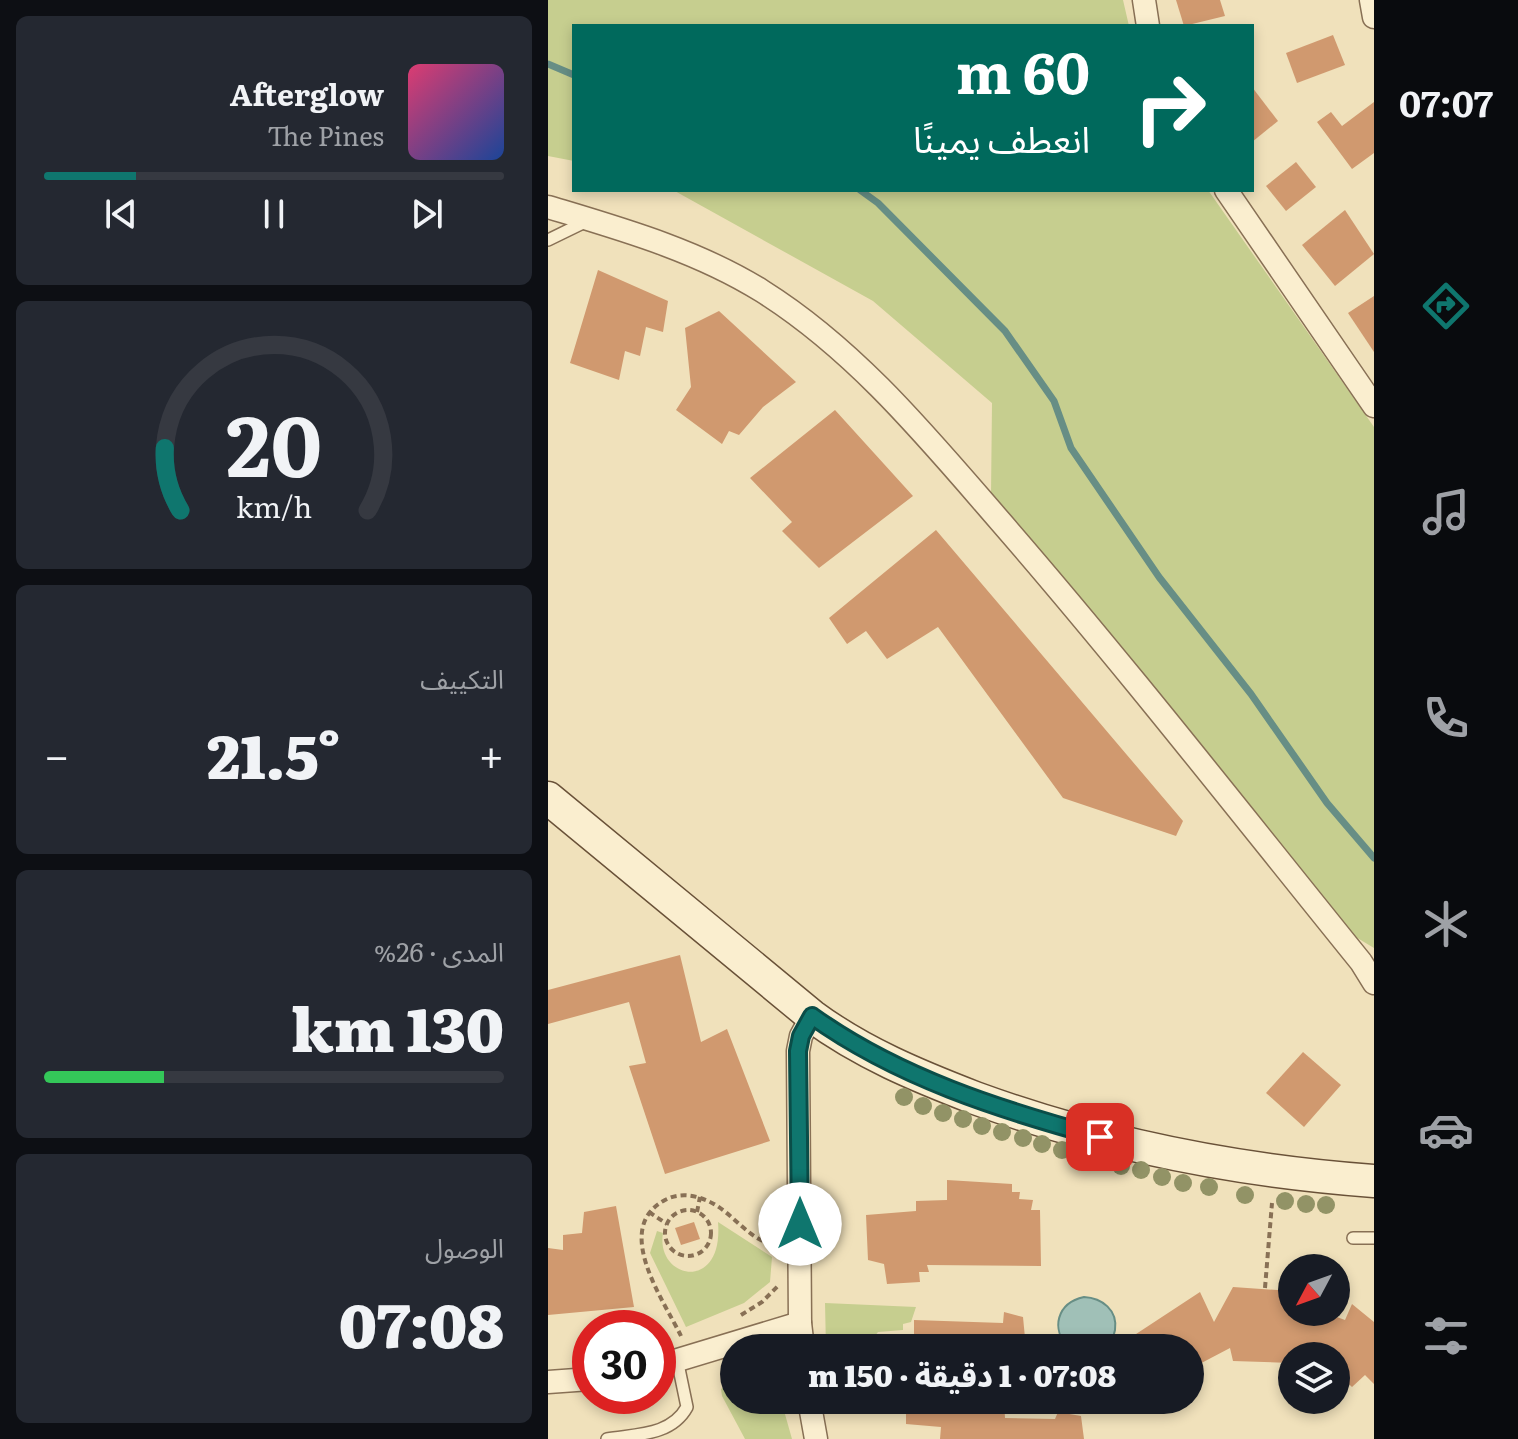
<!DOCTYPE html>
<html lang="ar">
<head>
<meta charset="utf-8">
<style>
  :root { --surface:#171b24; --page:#242831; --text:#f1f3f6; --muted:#9ea1a6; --line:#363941; --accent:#0f766e }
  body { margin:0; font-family:Literata,"Noto Sans Arabic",serif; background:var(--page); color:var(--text); direction:rtl; height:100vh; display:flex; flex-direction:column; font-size:30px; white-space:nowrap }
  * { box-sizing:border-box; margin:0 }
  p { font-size:26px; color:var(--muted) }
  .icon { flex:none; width:44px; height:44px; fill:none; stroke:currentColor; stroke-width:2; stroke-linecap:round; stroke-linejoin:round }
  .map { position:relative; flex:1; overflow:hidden; direction:ltr }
  .panel { display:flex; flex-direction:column; gap:16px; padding:16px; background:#0d0f14; width:548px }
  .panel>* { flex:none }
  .banner { position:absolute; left:24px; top:24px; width:682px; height:168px; border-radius:0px; box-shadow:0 4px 12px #0003; direction:rtl; background:#00695c; color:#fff; overflow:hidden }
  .needle { width:52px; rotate:229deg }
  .controls { position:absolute; left:730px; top:1254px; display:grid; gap:16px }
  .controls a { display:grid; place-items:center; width:72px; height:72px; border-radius:50%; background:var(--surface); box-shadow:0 4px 12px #0003; font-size:40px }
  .speed { position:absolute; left:24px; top:1310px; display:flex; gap:16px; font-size:40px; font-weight:700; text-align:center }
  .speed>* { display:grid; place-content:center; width:104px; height:104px; border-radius:50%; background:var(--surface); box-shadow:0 4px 12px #0003; line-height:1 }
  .speed .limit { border:12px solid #d22; background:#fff; color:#111 }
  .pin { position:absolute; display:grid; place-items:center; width:68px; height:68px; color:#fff; margin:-34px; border-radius:16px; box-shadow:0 4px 12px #0006 }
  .me { position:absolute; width:88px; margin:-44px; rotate:0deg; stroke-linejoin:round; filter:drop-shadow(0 0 6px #0008) }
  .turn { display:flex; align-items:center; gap:28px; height:168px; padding:0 32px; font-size:36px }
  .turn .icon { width:104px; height:104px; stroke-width:2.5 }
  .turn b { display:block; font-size:56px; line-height:68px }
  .big { font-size:60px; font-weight:800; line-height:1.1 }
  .panel .tile { flex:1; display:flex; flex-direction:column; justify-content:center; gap:12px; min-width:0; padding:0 28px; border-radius:12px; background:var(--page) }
  .panel .dial { align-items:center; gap:0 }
  .dial svg { height:208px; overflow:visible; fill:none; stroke:var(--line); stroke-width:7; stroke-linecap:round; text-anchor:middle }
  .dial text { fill:var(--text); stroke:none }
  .song { display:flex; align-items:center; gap:24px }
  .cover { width:96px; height:96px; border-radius:12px; background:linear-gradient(135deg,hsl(340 70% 55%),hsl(220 70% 35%)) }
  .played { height:8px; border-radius:4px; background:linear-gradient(90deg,var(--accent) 20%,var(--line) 20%) }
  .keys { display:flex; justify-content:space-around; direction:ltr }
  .heat { display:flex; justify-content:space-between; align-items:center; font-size:44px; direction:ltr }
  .charge { height:12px; border-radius:6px; background:linear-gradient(90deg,#34c759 26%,var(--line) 0) }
  .trip { position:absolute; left:172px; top:1334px; width:484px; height:80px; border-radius:40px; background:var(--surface); box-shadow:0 4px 12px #0003; font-weight:800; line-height:80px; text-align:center; direction:rtl }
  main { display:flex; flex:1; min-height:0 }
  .tab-bar { display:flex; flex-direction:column; width:144px; justify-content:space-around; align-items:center; background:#090b0e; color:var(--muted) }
  .tab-bar .icon { width:56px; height:56px }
  .tab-bar .on { color:var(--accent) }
  .tab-bar b { font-size:36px; color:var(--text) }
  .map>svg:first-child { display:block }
  .green { fill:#c6ce8f }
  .water { fill:#a0c0b7; stroke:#678e85; stroke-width:2 }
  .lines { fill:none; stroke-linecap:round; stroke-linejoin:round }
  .stream { stroke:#678e85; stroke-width:7 }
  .building { fill:#d0996f }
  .service-casing { stroke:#887055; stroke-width:14 }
  .minor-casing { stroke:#887055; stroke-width:25 }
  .secondary-casing { stroke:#695138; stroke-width:35 }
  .path { stroke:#887055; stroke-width:4; stroke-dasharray:6 4; stroke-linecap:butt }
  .service { stroke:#faeecf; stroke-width:11 }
  .minor { stroke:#faeecf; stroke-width:22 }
  .secondary { stroke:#faeecf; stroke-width:32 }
  .tree { fill:#929366 }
  .route-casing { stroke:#0a4d48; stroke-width:20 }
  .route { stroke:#0f766e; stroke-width:14 }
</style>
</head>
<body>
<main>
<nav class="tab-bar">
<b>07:07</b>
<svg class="icon on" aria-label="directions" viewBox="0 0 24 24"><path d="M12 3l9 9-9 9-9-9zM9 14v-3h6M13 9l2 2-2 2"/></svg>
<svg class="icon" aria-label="music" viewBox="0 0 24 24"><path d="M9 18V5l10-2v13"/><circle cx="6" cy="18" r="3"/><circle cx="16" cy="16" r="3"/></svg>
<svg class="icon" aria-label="phone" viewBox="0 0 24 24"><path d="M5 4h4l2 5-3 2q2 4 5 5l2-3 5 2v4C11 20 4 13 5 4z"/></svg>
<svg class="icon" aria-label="climate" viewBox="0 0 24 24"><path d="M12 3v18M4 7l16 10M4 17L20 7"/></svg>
<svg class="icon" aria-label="car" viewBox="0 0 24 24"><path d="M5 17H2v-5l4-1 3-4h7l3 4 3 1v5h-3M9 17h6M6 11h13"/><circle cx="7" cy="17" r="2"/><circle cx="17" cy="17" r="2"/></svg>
<svg class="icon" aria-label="filters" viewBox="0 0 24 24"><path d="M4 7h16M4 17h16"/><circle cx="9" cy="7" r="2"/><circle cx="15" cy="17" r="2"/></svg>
</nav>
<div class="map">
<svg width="826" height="1439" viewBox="0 0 826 1439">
  <rect width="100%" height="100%" fill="#f0e1bb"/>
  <g class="green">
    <polygon points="0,0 575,0 581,26 26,26 26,161 0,156"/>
    <polygon points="125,190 660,190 826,427 826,948 806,936 443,495 444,403 325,301"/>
    <path d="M170 1222 224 1257 222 1282 196 1303 138 1327 102 1253 109 1231 115 1233C107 1279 176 1294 170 1222Z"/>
    <polygon points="277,1303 368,1307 363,1322 355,1324 355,1330 330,1332 318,1348 278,1348"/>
    <polygon points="186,1381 186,1400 233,1400 244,1439 197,1439 174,1396 173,1389"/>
  </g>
  <path class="water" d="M536 1297C554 1298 570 1310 567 1330 566 1337 561 1342 561 1348H521C502 1329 509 1303 536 1297Z"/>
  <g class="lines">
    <g class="stream">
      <polyline points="0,64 26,75"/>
      <polyline points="312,190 330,203 457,331 506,401 523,448 611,577 703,694 779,803 826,858"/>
    </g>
  </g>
  <g class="building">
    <polygon points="628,0 672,0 677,16 636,26"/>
    <polygon points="785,35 797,65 749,83 738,53"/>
    <polygon points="704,87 730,121 704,142"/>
    <polygon points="826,102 826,153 804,169 769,122 783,112 794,126"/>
    <polygon points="748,162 768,187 738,211 718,186"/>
    <polygon points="797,210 826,254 787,286 754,245"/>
    <polygon points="50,270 120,301 115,332 98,327 92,356 77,351 71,380 22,363"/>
    <polygon points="826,296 826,352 800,313"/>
    <polygon points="171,311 248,382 215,407 191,435 181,431 174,444 128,410 143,387 137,328"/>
    <polygon points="287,410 365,496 271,568 234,531 244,522 202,478"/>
    <polygon points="388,530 635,821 628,836 515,798 390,627 339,659 318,631 299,644 281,618"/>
    <polygon points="132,955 153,1042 179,1029 222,1141 117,1174 81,1066 98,1063 81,1002 0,1024 0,990"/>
    <polygon points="755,1052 793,1085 756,1127 718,1093"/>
    <polygon points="399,1180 464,1184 464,1192 472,1192 471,1199 485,1200 483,1210 492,1210 493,1266 379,1265 381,1272 371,1272 372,1282 339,1284 336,1264 320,1260 318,1215 368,1211 368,1201 399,1200"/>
    <polygon points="68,1206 86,1307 0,1315 0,1248 15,1250 15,1235 34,1233 36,1212"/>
    <polygon points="146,1222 152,1239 133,1245 127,1228"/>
    <polygon points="685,1287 744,1291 744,1312 775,1312 797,1320 804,1304 826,1322 826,1384 817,1375 804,1387 788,1372 788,1356 744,1356 744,1363 685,1361 682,1348 642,1369 642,1348 595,1348 585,1336 652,1292 666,1322"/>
    <polygon points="456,1312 475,1317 478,1348 366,1348 366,1320 455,1323"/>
    <polygon points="403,1400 456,1400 457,1418 507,1419 510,1412 533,1416 536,1439 392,1439 393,1427 358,1424 358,1412 403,1410"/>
  </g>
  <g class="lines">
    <defs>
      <g id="service">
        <polyline points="0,240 39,221"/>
        <polyline points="805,1238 826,1238"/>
        <path d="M59 1439C88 1434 123 1436 139 1407L129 1359"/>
      </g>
      <g id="minor">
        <polyline points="596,0 600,26"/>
        <polyline points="823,0 826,17"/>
        <polyline points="678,190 826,406"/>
        <path d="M0 207C73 229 148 250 214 291 308 350 380 438 452 521 577 665 694 815 813 962L826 983"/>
        <polyline points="255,1348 252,1323 250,1051 253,1036 264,1016"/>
        <polyline points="110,1366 252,1323"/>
        <polyline points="0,1382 42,1379"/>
        <polyline points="261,1400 268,1439"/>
      </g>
      <path id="secondary" d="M0 798 264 1016C314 1053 370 1076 427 1098 556 1145 689 1171 826 1181"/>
    </defs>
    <use href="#service" class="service-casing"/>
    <use href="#minor" class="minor-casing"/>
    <use href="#secondary" class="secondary-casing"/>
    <g class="path">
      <circle cx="140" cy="1233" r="23"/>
      <polyline points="101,1212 119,1224"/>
      <polyline points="149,1212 152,1197"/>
      <polyline points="717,1288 724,1203"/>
      <polyline points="193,1315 214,1302 230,1286"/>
      <path d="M133 1336C115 1299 64 1228 117 1200 132 1192 149 1195 164 1203 186 1214 205 1245 231 1245"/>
    </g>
    <use href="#service" class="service"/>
    <use href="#minor" class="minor"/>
    <use href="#secondary" class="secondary"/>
  </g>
  <g class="tree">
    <circle cx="356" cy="1097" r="9"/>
    <circle cx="375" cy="1106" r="9"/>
    <circle cx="395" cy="1113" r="9"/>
    <circle cx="415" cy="1119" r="9"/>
    <circle cx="434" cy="1126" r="9"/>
    <circle cx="454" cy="1132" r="9"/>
    <circle cx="475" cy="1138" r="9"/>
    <circle cx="494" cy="1144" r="9"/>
    <circle cx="514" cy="1150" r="9"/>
    <circle cx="533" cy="1155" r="9"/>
    <circle cx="554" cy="1161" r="9"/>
    <circle cx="573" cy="1166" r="9"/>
    <circle cx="593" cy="1170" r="9"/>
    <circle cx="614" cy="1177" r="9"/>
    <circle cx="635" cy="1183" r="9"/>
    <circle cx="661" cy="1187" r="9"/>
    <circle cx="697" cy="1195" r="9"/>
    <circle cx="737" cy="1201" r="9"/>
    <circle cx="758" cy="1204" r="9"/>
    <circle cx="778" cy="1205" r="9"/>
  </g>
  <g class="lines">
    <defs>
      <path id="route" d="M252 1224 250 1051 253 1036 264 1016C349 1077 452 1110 552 1137"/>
    </defs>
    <use href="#route" class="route-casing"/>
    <use href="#route" class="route"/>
  </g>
</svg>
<div class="controls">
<a><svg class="needle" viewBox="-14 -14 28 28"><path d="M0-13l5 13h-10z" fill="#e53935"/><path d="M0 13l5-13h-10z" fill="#9ea1a6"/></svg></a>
<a><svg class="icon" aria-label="layers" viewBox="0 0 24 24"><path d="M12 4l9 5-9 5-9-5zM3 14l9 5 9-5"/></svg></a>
</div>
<div class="speed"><div class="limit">30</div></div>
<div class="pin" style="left:552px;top:1137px;background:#d93025"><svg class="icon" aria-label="arrive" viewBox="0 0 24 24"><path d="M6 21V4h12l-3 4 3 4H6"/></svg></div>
<svg class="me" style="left:252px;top:1224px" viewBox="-20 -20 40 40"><circle r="19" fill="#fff"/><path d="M0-13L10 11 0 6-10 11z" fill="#0f766e"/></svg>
<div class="trip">07:08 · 1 دقيقة · 150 m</div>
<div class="banner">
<div class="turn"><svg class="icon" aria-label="right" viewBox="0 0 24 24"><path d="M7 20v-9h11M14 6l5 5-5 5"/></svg><div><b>60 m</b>انعطف يمينًا</div></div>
</div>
</div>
<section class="panel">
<div class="tile">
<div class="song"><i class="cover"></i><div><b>Afterglow</b><p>The Pines</p></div></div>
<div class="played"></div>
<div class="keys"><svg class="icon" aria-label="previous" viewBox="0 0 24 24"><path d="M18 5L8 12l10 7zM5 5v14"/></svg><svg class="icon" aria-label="pause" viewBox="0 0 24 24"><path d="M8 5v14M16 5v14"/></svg><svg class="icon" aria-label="next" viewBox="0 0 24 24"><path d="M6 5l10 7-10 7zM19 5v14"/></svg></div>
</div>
<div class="tile dial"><svg viewBox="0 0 100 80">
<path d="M14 69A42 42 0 1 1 86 69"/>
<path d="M14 69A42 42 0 0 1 8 45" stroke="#0f766e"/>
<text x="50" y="56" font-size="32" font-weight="700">20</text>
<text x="50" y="72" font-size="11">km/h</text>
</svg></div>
<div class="tile"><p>التكييف</p>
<div class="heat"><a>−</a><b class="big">21.5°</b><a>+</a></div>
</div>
<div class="tile"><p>المدى · 26%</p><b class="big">130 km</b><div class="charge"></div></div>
<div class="tile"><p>الوصول</p><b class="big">07:08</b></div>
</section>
</main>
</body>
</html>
